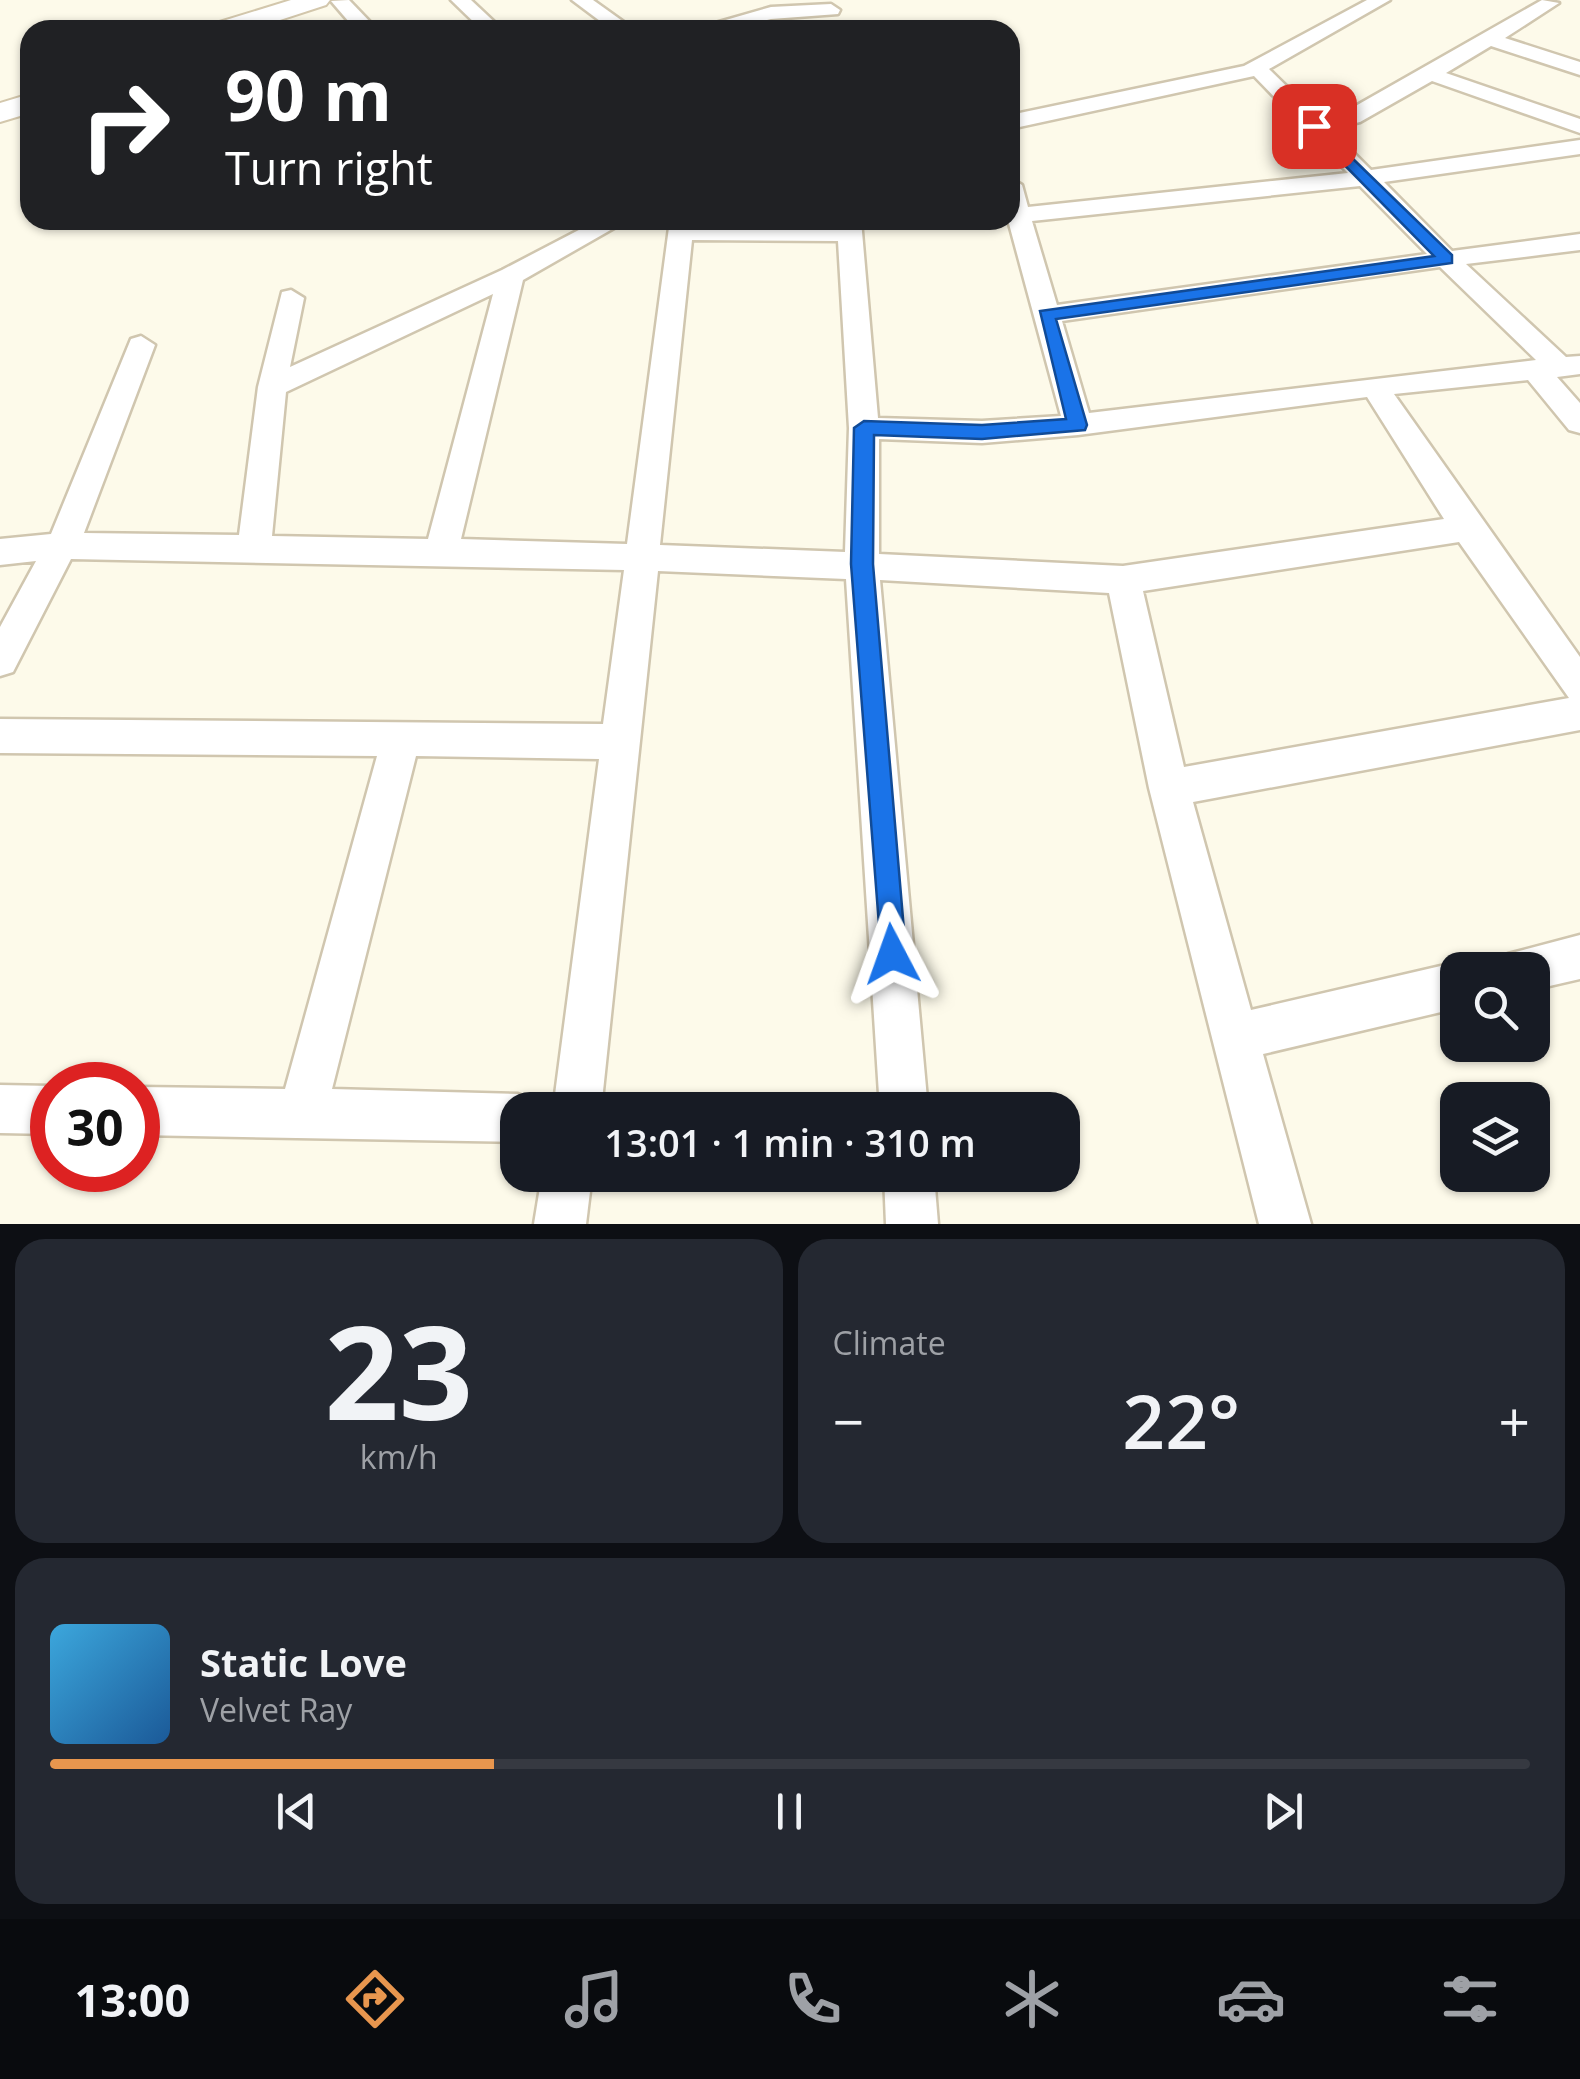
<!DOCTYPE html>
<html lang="en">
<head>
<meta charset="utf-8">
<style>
  :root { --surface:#171b24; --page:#242831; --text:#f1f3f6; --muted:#9ea1a6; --line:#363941; --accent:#e8964e }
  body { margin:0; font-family:"Open Sans",sans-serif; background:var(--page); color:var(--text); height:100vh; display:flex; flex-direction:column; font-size:38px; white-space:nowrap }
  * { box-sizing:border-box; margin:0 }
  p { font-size:32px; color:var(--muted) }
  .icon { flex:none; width:55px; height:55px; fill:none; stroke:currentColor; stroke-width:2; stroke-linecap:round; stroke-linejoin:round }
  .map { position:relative; height:1224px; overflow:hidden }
  .side { display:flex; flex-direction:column; gap:15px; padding:15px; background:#0d0f14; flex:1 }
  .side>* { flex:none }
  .banner { position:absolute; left:20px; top:20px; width:1000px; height:210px; border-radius:30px; box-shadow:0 2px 8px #0004; background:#202124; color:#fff; overflow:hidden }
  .fabs { position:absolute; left:1440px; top:952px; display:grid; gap:20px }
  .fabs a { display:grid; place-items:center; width:110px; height:110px; border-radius:20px; background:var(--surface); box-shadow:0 2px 8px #0004; font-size:50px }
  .speed { position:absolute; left:30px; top:1062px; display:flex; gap:20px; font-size:50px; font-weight:700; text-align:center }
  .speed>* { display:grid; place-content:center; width:130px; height:130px; border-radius:50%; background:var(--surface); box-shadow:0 2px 8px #0004; line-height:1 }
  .speed .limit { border:15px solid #d22; background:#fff; color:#111 }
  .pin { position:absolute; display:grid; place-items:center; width:85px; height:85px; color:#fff; margin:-42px; border-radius:20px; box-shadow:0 5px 15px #0006 }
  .me { position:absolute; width:110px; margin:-55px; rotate:356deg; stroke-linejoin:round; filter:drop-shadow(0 0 8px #0008) }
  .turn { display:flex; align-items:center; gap:35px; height:210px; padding:0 40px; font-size:45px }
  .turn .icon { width:130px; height:130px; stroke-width:2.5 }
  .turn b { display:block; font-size:70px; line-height:85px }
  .big { font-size:75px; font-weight:600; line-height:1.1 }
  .side .widget { flex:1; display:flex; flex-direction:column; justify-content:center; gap:15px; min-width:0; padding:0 35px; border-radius:30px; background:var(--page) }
  .side .dial { align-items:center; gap:0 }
  .dial b { font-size:130px; line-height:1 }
  .song { display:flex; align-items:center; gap:30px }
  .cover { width:120px; height:120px; border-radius:15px; background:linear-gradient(135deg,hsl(200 70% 55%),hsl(210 70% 35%)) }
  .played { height:10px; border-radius:5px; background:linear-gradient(90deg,var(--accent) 30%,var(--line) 30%) }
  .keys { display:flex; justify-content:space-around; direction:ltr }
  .heat { display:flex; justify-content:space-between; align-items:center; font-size:55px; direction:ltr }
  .side .tiles { flex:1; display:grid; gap:15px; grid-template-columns:1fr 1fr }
  .widget:last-child { grid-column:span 2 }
  .trip { position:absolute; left:500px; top:1092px; width:580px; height:100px; border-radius:30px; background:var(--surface); box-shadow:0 2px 8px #0004; font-weight:600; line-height:100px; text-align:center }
  .menu { display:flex; height:160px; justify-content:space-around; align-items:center; background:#090b0e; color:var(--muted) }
  .menu .icon { width:70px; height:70px }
  .menu .current { color:var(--accent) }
  .menu b { font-size:45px; color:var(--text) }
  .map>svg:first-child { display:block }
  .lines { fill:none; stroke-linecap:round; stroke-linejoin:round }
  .street-casing { stroke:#d0c6af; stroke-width:5 }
  .secondary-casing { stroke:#d3c7ac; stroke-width:4 }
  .street { fill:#fff; fill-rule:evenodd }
  .secondary { fill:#fff; fill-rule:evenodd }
  .route { fill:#1a73e8; stroke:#114b97; stroke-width:2.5 }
</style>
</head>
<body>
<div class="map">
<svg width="1580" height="1224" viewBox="0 0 1580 1224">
  <rect width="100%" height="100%" fill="#fdfaea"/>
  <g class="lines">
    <defs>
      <g id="street">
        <polygon points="349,0 374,26 377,30 356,30 331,1"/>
        <polygon points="451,0 471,0 503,30 482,30"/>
        <polygon points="572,0 593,0 635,30 612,30"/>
        <path d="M1367 0H1390L1269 69 1319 118 1345 112 1542 0 1559 3 1505 38 1580 62V75L1491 46 1446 73 1580 119V133L1432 81 1360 122 1330 129 1371 170 1580 140V154L1384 182 1452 251 1580 234V250L1466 264 1566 357 1580 356V374L1557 377 1580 403V433L1569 430 1528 380 1394 394 1580 657V730L1193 802 1251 1010 1458 962 1474 970H1458V1008L1263 1054 1311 1224H1259L1149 788 1109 593 880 580 928 1110H880L846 579 658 571 601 1110H553L599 759 416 756 332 1089 518 1094 535 1101 539 1110H518V1142L138 1135V1087L285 1089 377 756 0 753V719L603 724 624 570 71 559 13 672 0 676V627L36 561 0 565V539L51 534 131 339 141 336 155 345 84 533 239 535 258 387 282 292 291 290 304 298 290 367 502 270 598 220H628L523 280 461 539 627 544 670 220H694V225L837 226V220H861L878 418 982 421 1061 416 1008 220 1010 178 1022 185 1028 207 1348 173 1254 76 1010 129V115L1244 66ZM1360 186 1427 254 1057 305 1032 221ZM692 240 838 241 849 428 845 552 660 545ZM1440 267 1536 360 1089 413 1062 321ZM493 294 428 539 272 536 286 392ZM1367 397 1444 519 1123 566 879 554V439L982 443 1078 435ZM1459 542 1569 698 1184 767 1143 591Z"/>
        <polygon points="831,4 840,10 838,14 771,19 725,30 691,30 771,7"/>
        <polygon points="1580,935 1580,979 1532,990 1532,970 1502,970 1508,954"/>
        <polygon points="0,1085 52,1086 52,1134 0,1133"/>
        <polygon points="542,1175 592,1175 586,1224 534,1224"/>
        <polygon points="884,1175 934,1175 938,1224 886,1224"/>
      </g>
      <g id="secondary">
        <polygon points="291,0 330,0 326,5 249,30 209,30 213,24"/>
        <polygon points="30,94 30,113 0,122 0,103"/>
      </g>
    </defs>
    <use href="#street" class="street-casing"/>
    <use href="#secondary" class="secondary-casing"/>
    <use href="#street" class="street"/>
    <use href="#secondary" class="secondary"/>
  </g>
  <polygon class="route" points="1314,121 1452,255 1452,263 1056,319 1087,425 1085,430 982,439 874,435 873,564 906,954 902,964 892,968 882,964 851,564 854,428 864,421 982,425 1066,419 1040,311 1434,256 1309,129"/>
</svg>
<div class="fabs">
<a><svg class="icon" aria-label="search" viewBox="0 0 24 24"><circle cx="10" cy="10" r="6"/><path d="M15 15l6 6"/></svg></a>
<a><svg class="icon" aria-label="layers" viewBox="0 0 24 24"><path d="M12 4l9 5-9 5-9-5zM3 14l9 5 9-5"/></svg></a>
</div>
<div class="speed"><div class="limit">30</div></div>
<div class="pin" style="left:1314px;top:126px;background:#d93025"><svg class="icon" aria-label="arrive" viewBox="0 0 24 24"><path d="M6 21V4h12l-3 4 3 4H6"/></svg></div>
<svg class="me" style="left:892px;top:954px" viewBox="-20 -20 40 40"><path d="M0-17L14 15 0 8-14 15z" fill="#1a73e8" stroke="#fff" stroke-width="4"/></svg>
<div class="trip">13:01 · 1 min · 310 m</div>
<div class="banner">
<div class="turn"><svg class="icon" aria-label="right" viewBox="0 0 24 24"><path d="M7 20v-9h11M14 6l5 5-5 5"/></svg><div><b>90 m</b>Turn right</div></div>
</div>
</div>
<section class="side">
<div class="tiles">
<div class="widget dial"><b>23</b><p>km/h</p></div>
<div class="widget"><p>Climate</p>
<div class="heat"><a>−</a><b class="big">22°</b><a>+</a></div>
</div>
<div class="widget">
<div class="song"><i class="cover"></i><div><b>Static Love</b><p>Velvet Ray</p></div></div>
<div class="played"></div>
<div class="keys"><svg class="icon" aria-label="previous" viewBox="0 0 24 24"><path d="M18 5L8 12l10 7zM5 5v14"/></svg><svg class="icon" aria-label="pause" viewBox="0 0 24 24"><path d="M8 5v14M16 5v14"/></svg><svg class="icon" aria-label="next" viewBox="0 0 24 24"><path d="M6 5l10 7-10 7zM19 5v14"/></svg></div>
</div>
</div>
</section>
<nav class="menu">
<b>13:00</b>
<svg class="icon current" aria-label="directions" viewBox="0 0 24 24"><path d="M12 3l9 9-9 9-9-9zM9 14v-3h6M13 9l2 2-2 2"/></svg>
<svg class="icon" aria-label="music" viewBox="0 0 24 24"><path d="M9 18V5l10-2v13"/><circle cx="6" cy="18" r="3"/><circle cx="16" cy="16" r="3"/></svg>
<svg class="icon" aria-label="phone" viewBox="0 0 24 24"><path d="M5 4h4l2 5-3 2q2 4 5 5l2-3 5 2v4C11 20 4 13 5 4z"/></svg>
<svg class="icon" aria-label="climate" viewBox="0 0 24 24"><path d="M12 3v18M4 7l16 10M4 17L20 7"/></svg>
<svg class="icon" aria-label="car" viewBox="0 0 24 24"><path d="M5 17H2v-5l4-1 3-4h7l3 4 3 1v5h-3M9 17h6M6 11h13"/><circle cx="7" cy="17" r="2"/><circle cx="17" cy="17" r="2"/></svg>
<svg class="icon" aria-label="filters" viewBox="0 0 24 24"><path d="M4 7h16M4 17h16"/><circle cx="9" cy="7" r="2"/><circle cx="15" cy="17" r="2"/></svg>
</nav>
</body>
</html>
